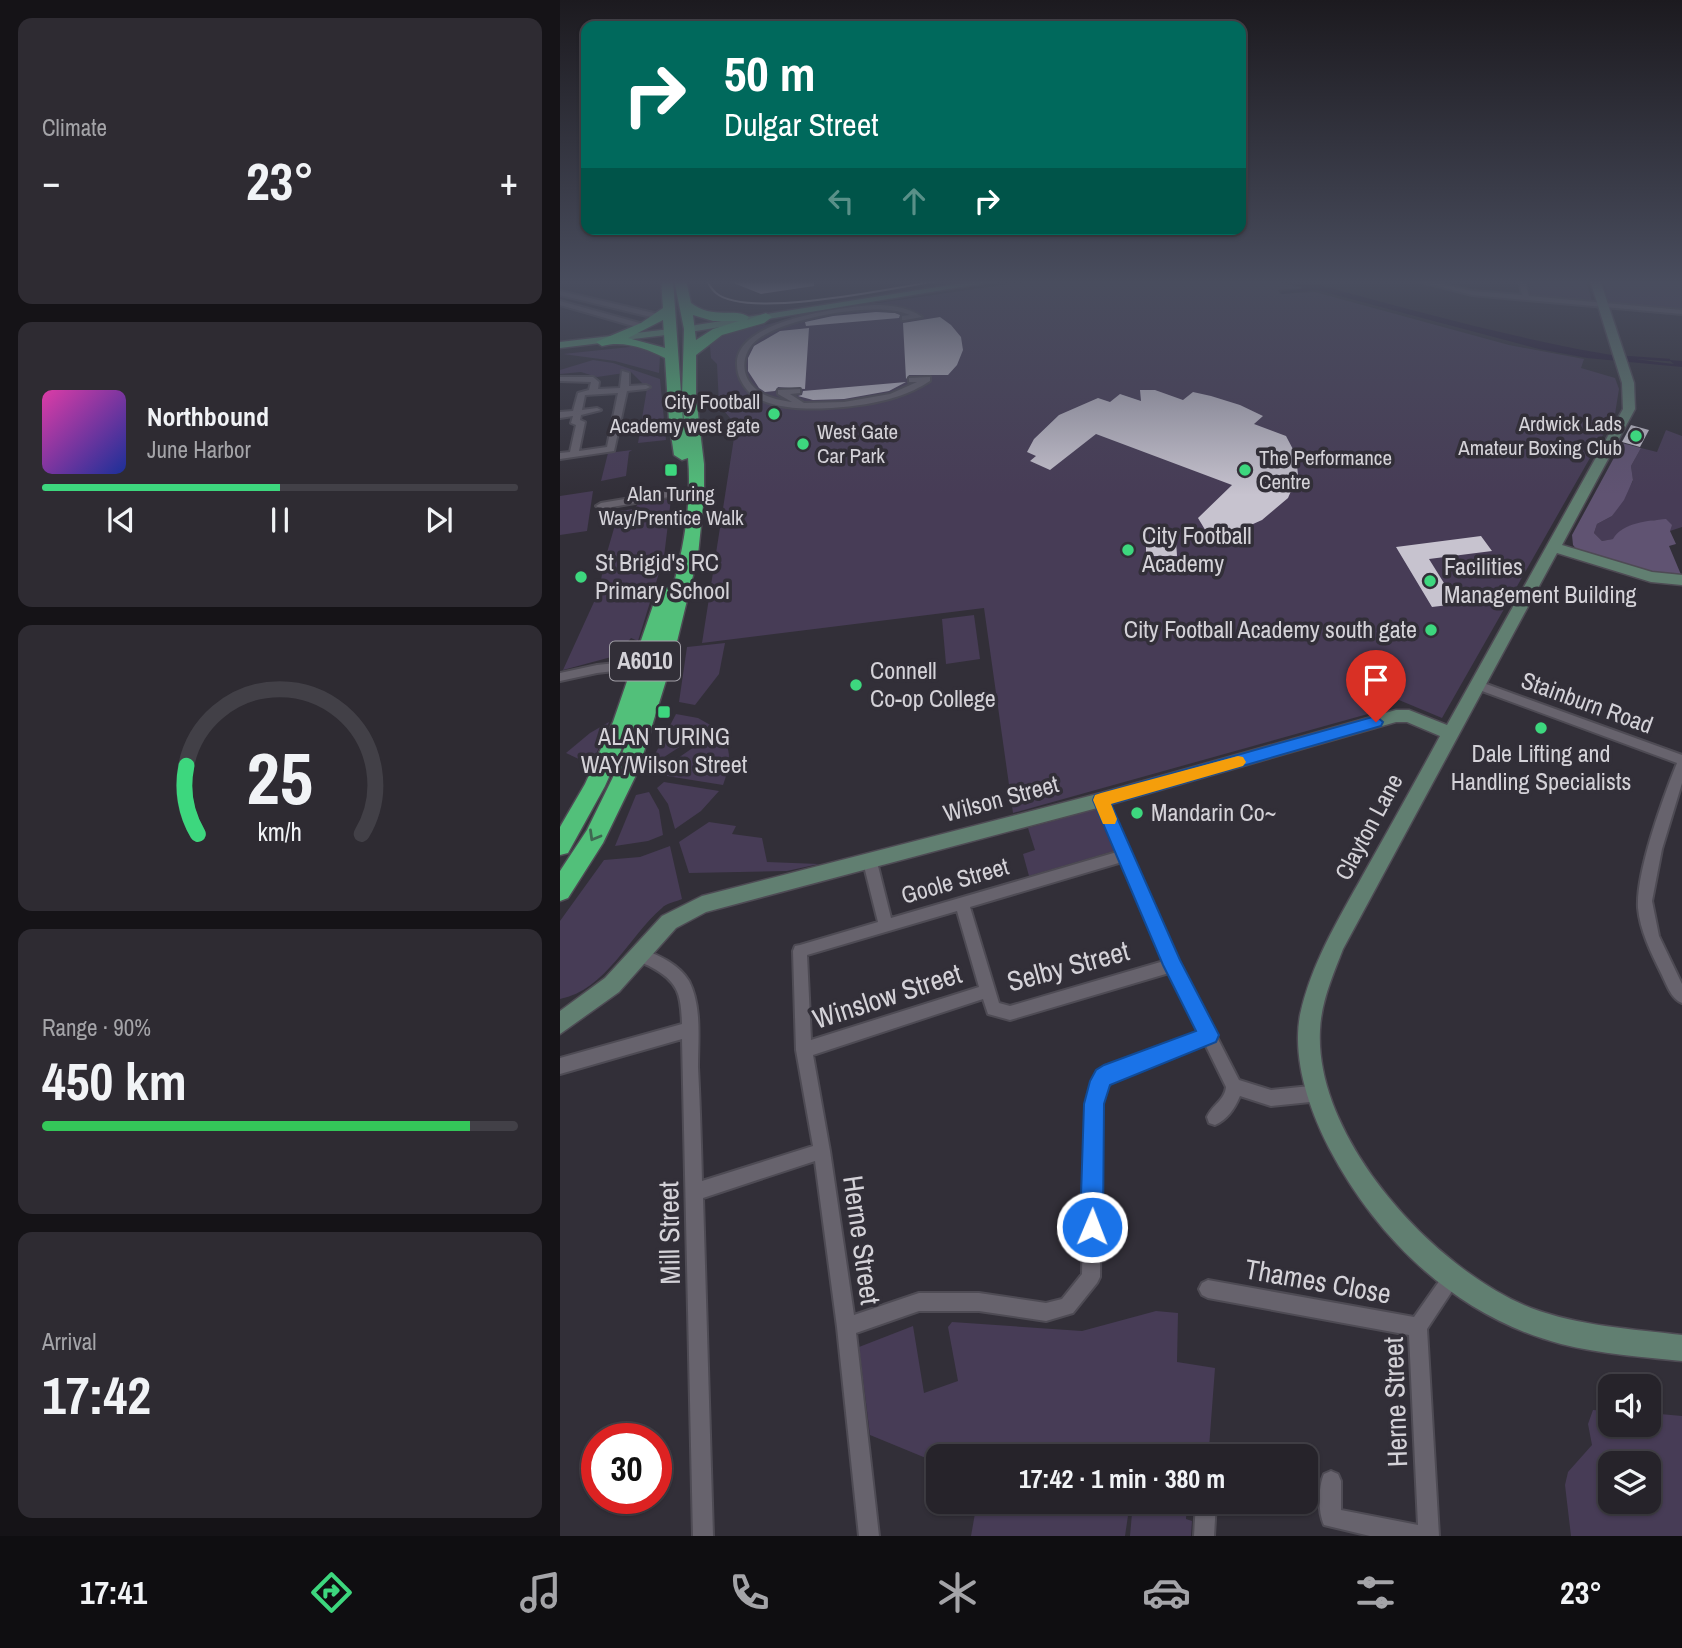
<!DOCTYPE html>
<html lang="en">
<head>
<meta charset="utf-8">
<style>
  :root { --surface:#26232a; --page:#2e2b32; --text:#f1f3f6; --muted:#a4a4a8; --line:#424047; --accent:#3dd77e }
  body { margin:0; font-family:"Archivo Narrow",sans-serif; background:var(--page); color:var(--text); height:100vh; display:flex; flex-direction:column; font-size:26px; white-space:nowrap }
  * { box-sizing:border-box; margin:0 }
  p { font-size:23px; color:var(--muted) }
  .icon { flex:none; width:38px; height:38px; fill:none; stroke:currentColor; stroke-width:2; stroke-linecap:round; stroke-linejoin:round }
  .map { position:relative; flex:1; overflow:hidden }
  .side { display:flex; flex-direction:column; gap:18px; padding:18px; background:#151317; width:560px }
  .side>* { flex:none }
  .top-card { position:absolute; left:21px; top:21px; width:665px; height:214px; border-radius:14px; box-shadow:0 2px 5px #0004,0 0 0 2px var(--line); background:#00695c; color:#fff; overflow:hidden }
  .controls { position:absolute; left:1038px; top:1374px; display:grid; gap:14px }
  .controls a { display:grid; place-items:center; width:63px; height:63px; border-radius:14px; background:var(--surface); box-shadow:0 2px 5px #0004,0 0 0 2px var(--line); font-size:35px }
  .speed { position:absolute; left:21px; top:1423px; display:flex; gap:14px; font-size:35px; font-weight:700; text-align:center }
  .speed>* { display:grid; place-content:center; width:91px; height:91px; border-radius:50%; background:var(--surface); box-shadow:0 2px 5px #0004,0 0 0 2px var(--line); line-height:1 }
  .speed .limit { border:10px solid #d22; background:#fff; color:#111 }
  .pin { position:absolute; display:grid; place-items:center; width:60px; height:60px; color:#fff; margin:-72px -30px; border-radius:50% 50% 50% 0; rotate:-45deg; box-shadow:0 0 7px #0007 }
  .pin .icon { rotate:45deg }
  .me { position:absolute; width:77px; margin:-38px; rotate:1deg; stroke-linejoin:round; filter:drop-shadow(0 0 5px #0008) }
  .turn { display:flex; align-items:center; gap:24px; height:147px; padding:0 28px; font-size:32px }
  .turn .icon { width:91px; height:91px; stroke-width:2.5 }
  .turn b { display:block; font-size:49px; line-height:60px }
  .lanes { display:flex; align-items:center; height:66px; padding:0 28px; background:#0003; justify-content:center; gap:35px; direction:ltr }
  .lanes .off { opacity:.35 }
  .big { font-size:52px; font-weight:700; line-height:1.1 }
  .side .tile { flex:1; display:flex; flex-direction:column; justify-content:center; gap:10px; min-width:0; padding:0 24px; border-radius:14px; background:var(--page) }
  .side .dial { align-items:center; gap:0 }
  .dial svg { height:182px; overflow:visible; fill:none; stroke:var(--line); stroke-width:7; stroke-linecap:round; text-anchor:middle }
  .dial text { fill:var(--text); stroke:none }
  .song { display:flex; align-items:center; gap:21px }
  .cover { width:84px; height:84px; border-radius:10px; background:linear-gradient(135deg,hsl(320 70% 55%),hsl(230 70% 35%)) }
  .played { height:7px; border-radius:4px; background:linear-gradient(90deg,var(--accent) 50%,var(--line) 50%) }
  .keys { display:flex; justify-content:space-around; direction:ltr }
  .heat { display:flex; justify-content:space-between; align-items:center; font-size:38px; direction:ltr }
  .charge { height:10px; border-radius:5px; background:linear-gradient(90deg,#34c759 90%,var(--line) 0) }
  .trip { position:absolute; left:366px; top:1444px; width:392px; height:70px; border-radius:14px; background:var(--surface); box-shadow:0 2px 5px #0004,0 0 0 2px var(--line); font-weight:700; line-height:70px; text-align:center }
  .tab-bar { display:flex; height:112px; justify-content:space-around; align-items:center; background:#0f0e11; color:var(--muted) }
  .tab-bar .icon { width:49px; height:49px }
  .tab-bar .active { color:var(--accent) }
  .tab-bar b { font-size:32px; color:var(--text) }
  main { display:flex; flex:1; min-height:0 }
  .map>svg:first-child { display:block }
  .green { fill:#473c56; fill-rule:evenodd }
  .forest { fill:#605372 }
  .water { fill:#241933 }
  .lines { fill:none; stroke-linecap:round; stroke-linejoin:round }
  .stream { stroke:#241933; stroke-width:2.5 }
  .building { fill:#c7c3cf }
  .street-casing { stroke:#4e4b54; stroke-width:4 }
  .secondary-casing { stroke:#4e4b54; stroke-width:3 }
  .primary-casing { stroke:#4e4b54; stroke-width:3 }
  .highway-casing { stroke:#4e4b54; stroke-width:3 }
  .street { fill:#67636d; fill-rule:evenodd }
  .secondary { fill:#617f71; fill-rule:evenodd }
  .primary { fill:#5a9b75; fill-rule:evenodd }
  .highway { fill:#52c07a; fill-rule:evenodd }
  .tram { stroke:#b4b1b8; stroke-width:2 }
  .oneway { stroke:#3f6952 }
  .route { fill:#1a73e8; stroke:#114b97; stroke-width:2 }
  .slow { fill:#f59e0b }
  .poi-dot { fill:#3dd77e; stroke:#322f38; stroke-width:2.5 }
  .labels { text-anchor:middle; stroke-width:7; stroke-linejoin:round; paint-order:stroke }
  .far-poi-label { font-size:21px; fill:#d4d2d8; stroke:#322f38; text-anchor:end }
  .shield { fill:#322f38; stroke:#a3a1a8; stroke-width:2 }
  .shield-label { font-size:23px; font-weight:bold; fill:#d4d2d8 }
  .poi-label { font-size:24px; fill:#d4d2d8; stroke:#322f38; text-anchor:start }
  .street-label { font-size:24px; fill:#d4d2d8; stroke:#322f38 }
  .near-street-label { font-size:28px; fill:#d4d2d8; stroke:#322f38 }
</style>
</head>
<body>
<main>
<section class="side">
<div class="tile"><p>Climate</p>
<div class="heat"><a>−</a><b class="big">23°</b><a>+</a></div>
</div>
<div class="tile">
<div class="song"><i class="cover"></i><div><b>Northbound</b><p>June Harbor</p></div></div>
<div class="played"></div>
<div class="keys"><svg class="icon" aria-label="previous" viewBox="0 0 24 24"><path d="M18 5L8 12l10 7zM5 5v14"/></svg><svg class="icon" aria-label="pause" viewBox="0 0 24 24"><path d="M8 5v14M16 5v14"/></svg><svg class="icon" aria-label="next" viewBox="0 0 24 24"><path d="M6 5l10 7-10 7zM19 5v14"/></svg></div>
</div>
<div class="tile dial"><svg viewBox="0 0 100 80">
<path d="M14 69A42 42 0 1 1 86 69"/>
<path d="M14 69A42 42 0 0 1 9 39" stroke="#3dd77e"/>
<text x="50" y="56" font-size="32" font-weight="700">25</text>
<text x="50" y="72" font-size="11">km/h</text>
</svg></div>
<div class="tile"><p>Range · 90%</p><b class="big">450 km</b><div class="charge"></div></div>
<div class="tile"><p>Arrival</p><b class="big">17:42</b></div>
</section>
<div class="map">
<svg width="1122" height="1536" viewBox="0 0 1122 1536">
  <rect width="100%" height="100%" fill="#322f38"/>
  <g class="green">
    <polygon points="478,280 709,280 742,288 718,290 720,294 755,292 949,345 1024,359 1021,368 1055,378 1059,389 1055,414 882,718 827,695 815,712 453,813 424,608 142,643 176,425 159,405 157,364 151,358 150,346 159,338 177,331 276,309"/>
    <polygon points="968,280 1026,280 1032,301 971,295"/>
    <polygon points="1043,280 1121,280 1122,309 1048,302"/>
    <polygon points="79,346 100,355 99,373 55,361 3,354"/>
    <polygon points="33,360 53,363 100,379 106,440 78,443 87,388 71,372 37,377 21,372 0,374 0,370"/>
    <path d="M1106 430 1122 436V527L1110 531 1095 520C1079 525 1063 523 1054 539L1042 541 1034 533 1037 524 1052 516 1073 481 1071 466 1081 448 1097 452Z"/>
    <polygon points="72,450 69,452 66,476 41,481 48,453"/>
    <polygon points="33,491 27,531 0,535 0,496"/>
    <polygon points="111,499 104,557 78,641 71,638 55,656 3,670 39,591 44,563 59,511 74,509 79,503"/>
    <polygon points="414,615 420,659 386,664 382,619"/>
    <polygon points="165,643 159,674 135,705 119,702 127,647"/>
    <polygon points="116,714 138,718 152,726 101,759 93,758"/>
    <polygon points="49,722 35,757 25,762 6,753 30,733"/>
    <path d="M157 731C174 747 170 766 163 785L107 776 108 765Z"/>
    <polygon points="104,782 159,791 141,811 115,829 108,804 97,788"/>
    <polygon points="89,792 99,810 103,835 88,841 55,846 76,795"/>
    <polygon points="536,809 554,851 469,876 463,854 475,850 468,828"/>
    <polygon points="149,822 176,826 172,834 202,838 207,862 259,864 227,871 129,873 119,842"/>
    <path d="M110 846 122 899C116 902 106 903 102 908 69 936 46 990 0 999V921L44 860 80 857Z"/>
    <polygon points="596,1311 618,1313 617,1362 655,1368 649,1448 633,1444 633,1453 578,1443 576,1456 378,1456 378,1463 310,1435 299,1347 353,1326 364,1393 398,1381 388,1327 392,1322 522,1331"/>
    <path d="M1033 1410 1050 1411V1424H1088L1089 1413 1122 1416V1536H1011L1005 1485 1008 1472 1032 1445 1028 1424ZM1050 1463H1088V1502H1050Z"/>
    <polygon points="417,1502 570,1502 565,1536 411,1536"/>
    <polygon points="573,1502 627,1502 626,1519 632,1521 631,1536 570,1536"/>
  </g>
  <path class="forest" d="M1062 443 1081 448 1071 466 1073 480 1064 500 1052 516 1037 524 1034 533 1042 541 1053 539C1063 522 1088 521 1106 519L1112 525 1110 531 1116 544 1109 546 1122 577 1100 575 1017 550 1013 545 1012 535Z"/>
  <path class="water" d="M717 280H740C864 313 987 349 1114 364L1109 360 1122 361V367L1027 358 979 349 757 290 722 294 720 292 746 288Z"/>
  <g class="lines">
    <polyline class="stream" points="1065,357 1109,360"/>
  </g>
  <g class="building">
    <polygon points="166,280 254,280 254,286 201,294"/>
    <polygon points="316,312 335,313 340,315 339,318 246,326 245,322 273,316"/>
    <polygon points="380,317 391,325 401,337 403,350 397,365 388,375 349,375 346,379 343,323"/>
    <polygon points="249,328 245,389 218,387 215,391 205,392 199,388 188,371 188,358 194,346 220,331"/>
    <polygon points="346,382 329,391 284,399 253,400 238,396 242,395 243,391"/>
    <polygon points="580,390 595,390 623,400 633,392 651,396 680,405 703,416 694,424 726,436 736,455 738,475 728,498 702,520 673,533 650,538 638,518 672,485 536,434 490,470 470,461 476,456 467,452 474,439 499,415 538,398 550,402 560,394 581,401"/>
    <polygon points="1071,425 1089,430 1080,447 1062,442"/>
    <polygon points="921,536 932,551 869,559 897,604 872,607 836,547"/>
    <polygon points="586,540 616,541 617,556 586,556"/>
  </g>
  <g class="lines">
    <defs>
      <g id="street">
        <polygon points="854,280 864,280 912,291 962,295 959,280 965,280 969,296 1122,310 1122,314 912,295"/>
        <polygon points="0,291 98,314 99,316 95,318 0,295"/>
        <polygon points="0,301 83,324 84,326 80,328 0,305"/>
        <path d="M314 305C331 305 348 307 362 317L345 320H342V316L350 315C317 300 226 318 198 339 181 352 179 376 197 390 207 398 220 400 232 402L218 394V390L240 389V393L230 394 244 403 284 402 330 394 357 382H349V378L370 377V381C359 388 349 393 336 397 303 408 218 418 190 393 182 385 177 375 177 365 174 320 283 307 314 305Z"/>
        <path d="M62 371 69 373V386L86 385 90 387 86 389 67 391 54 451 0 459V453L10 452 16 425 11 423 13 416 0 418V412L13 411 18 393 29 390 31 382 0 381V377H33L39 382 38 389 60 388ZM58 393 47 447 19 451 25 422 20 420 21 415 41 410 37 408 22 410 25 395Z"/>
        <polygon points="123,489 128,492 126,494 41,509 36,506 41,503"/>
        <polygon points="84,660 88,661 90,664 88,667 37,673 0,681 0,673 37,665"/>
        <path d="M918 681 1122 755V783L1102 849 1092 901 1099 936 1122 984V1003C1111 999 1106 983 1101 973 1091 953 1080 930 1078 908 1076 872 1103 798 1117 763L914 688 912 685Z"/>
        <path d="M541 795 545 796 547 800 618 961 679 1080 711 1090 760 1085 766 1087 768 1093 766 1099 760 1101 711 1106 680 1096C675 1108 667 1120 655 1125L649 1123 647 1117C652 1105 665 1100 666 1087L645 1044 552 1081 545 1090 542 1103 540 1277 537 1283 513 1313 486 1321 419 1311H359L296 1333 319 1536H299L277 1327 255 1161 143 1198 153 1536H133L122 1039 0 1074V1058L122 1024C121 995 119 982 91 967 84 963 77 962 73 955L75 950 80 948C98 955 119 964 129 981 142 1007 138 1039 138 1067 140 1105 141 1143 142 1181L253 1146 236 1050 233 951 235 946 240 945 318 922 303 862 305 858 310 856 315 858 317 862 331 918 557 852 535 800 537 796ZM562 862 604 961 450 1006 439 1003 410 907ZM397 911 419 987 251 1040 247 955ZM609 973 639 1032 545 1067 534 1080 526 1103 522 1274 502 1299 486 1303 419 1293H359L294 1315 270 1151 253 1055 423 999 428 1014 450 1020Z"/>
        <path d="M893 1267 899 1270 902 1276 867 1329 879 1536H810L764 1525C758 1512 758 1487 764 1474L771 1471 778 1474 781 1481V1510L858 1525 849 1335 648 1298 642 1295 639 1289 642 1283 648 1280 854 1317 887 1270Z"/>
        <polygon points="636,1502 656,1502 654,1536 634,1536"/>
      </g>
      <path id="secondary" d="M1030 280H1040L1074 383 1075 409 1002 545 1092 572 1122 575V585L1091 582 997 553 783 949C773 975 761 1002 760 1030 754 1139 875 1270 971 1308 1019 1326 1071 1329 1122 1335V1361C1082 1357 1041 1354 1001 1344 898 1317 818 1241 769 1148 749 1109 732 1059 740 1015 751 964 778 920 803 875 829 829 855 782 880 736L847 722H836L541 807 146 912 116 928 59 992 0 1034V1011L45 978 102 916 142 896 541 793 836 710H849L887 725 1063 409 1062 383Z"/>
      <g id="primary">
        <polygon points="422,280 443,280 130,332 125,329 130,326"/>
        <polygon points="110,329 115,332 114,334 0,348 0,342"/>
      </g>
      <path id="highway" d="M101 280H113L123 421 125 433 122 397 124 329 114 280H126L131 303C153 320 175 307 189 317L187 320 206 313 212 317 204 323 162 335 136 355V397L144 464V496L138 555 113 658 78 771 43 843 8 898 0 901V871L27 830 56 771 73 723 45 786 8 853 0 855V827L25 784 53 722 98 591 101 587H113C124 546 132 500 128 458L122 460 114 455 109 421 105 358C86 348 63 340 42 346L36 342 81 323 103 308ZM133 315 153 321H179L153 329 136 340ZM103 320 105 348 68 338Z"/>
    </defs>
    <use href="#street" class="street-casing"/>
    <use href="#secondary" class="secondary-casing"/>
    <use href="#primary" class="primary-casing"/>
    <use href="#highway" class="highway-casing"/>
    <use href="#street" class="street"/>
    <use href="#secondary" class="secondary"/>
    <use href="#primary" class="primary"/>
    <use href="#highway" class="highway"/>
    <path class="tram" d="M146 280C149 284 152 290 156 293 187 320 340 287 382 280"/>
  </g>
  <defs><path id="oneway-chevron" d="M-2-3.5L2.5 0L-2 3.5" fill="none" stroke-width="1.6" stroke-linecap="round" stroke-linejoin="round" transform="scale(1.75)"/></defs>
  <use class="oneway" href="#oneway-chevron" transform="translate(34 836) rotate(120)"/>
  <linearGradient id="sky" x2="0" y2="1"><stop stop-color="#1c1a1f"/><stop offset="0.57" stop-color="#494d5e"/><stop offset="1" stop-color="#494d5e" stop-opacity="0"/></linearGradient>
  <rect width="1122" height="495" fill="url(#sky)"/>
  <polygon class="route" points="816,716 823,722 821,726 551,804 620,960 659,1035 656,1042 550,1085 544,1104 543,1227 540,1235 532,1239 524,1235 520,1227 524,1104 530,1081 536,1070 544,1065 636,1031 603,965 533,800 535,795"/>
  <polygon class="slow" points="678,756 683,757 686,762 683,766 551,804 557,819 555,824 543,824 533,800 535,795 541,793"/>
  <g class="poi-dot">
    <circle cx="214" cy="414" r="7"/>
    <circle cx="1076" cy="436" r="7"/>
    <circle cx="243" cy="444" r="7"/>
    <rect x="104" y="463" width="14" height="14" rx="3.5"/>
    <circle cx="685" cy="470" r="7"/>
    <circle cx="568" cy="550" r="7"/>
    <circle cx="21" cy="577" r="7"/>
    <circle cx="870" cy="581" r="7"/>
    <circle cx="871" cy="630" r="7"/>
    <circle cx="296" cy="685" r="7"/>
    <rect x="97" y="705" width="14" height="14" rx="3.5"/>
    <circle cx="981" cy="728" r="7"/>
    <circle cx="577" cy="813" r="7"/>
  </g>
  <g class="labels">
    <g class="far-poi-label">
      <text x="200" y="409">City Football<tspan x="200" dy="24">Academy west gate</tspan></text>
      <text x="1062" y="431">Ardwick Lads<tspan x="1062" dy="24">Amateur Boxing Club</tspan></text>
      <text x="257" y="439" text-anchor="start">West Gate<tspan x="257" dy="24">Car Park</tspan></text>
      <text x="699" y="465" text-anchor="start">The Performance<tspan x="699" dy="24">Centre</tspan></text>
      <text x="111" y="501" text-anchor="middle">Alan Turing<tspan x="111" dy="24">Way/Prentice Walk</tspan></text>
    </g>
    <rect class="shield" x="50" y="641.5" width="70" height="39" rx="5"/>
    <g class="shield-label">
      <text x="85" y="669">A6010</text>
    </g>
    <g class="poi-label">
      <text x="582" y="544">City Football<tspan x="582" dy="28">Academy</tspan></text>
      <text x="35" y="571">St Brigid's RC<tspan x="35" dy="28">Primary School</tspan></text>
      <text x="884" y="575">Facilities<tspan x="884" dy="28">Management Building</tspan></text>
      <text x="857" y="638" text-anchor="end">City Football Academy south gate</text>
      <text x="310" y="679">Connell<tspan x="310" dy="28">Co-op College</tspan></text>
      <text x="104" y="745" text-anchor="middle">ALAN TURING<tspan x="104" dy="28">WAY/Wilson Street</tspan></text>
      <text x="981" y="762" text-anchor="middle">Dale Lifting and<tspan x="981" dy="28">Handling Specialists</tspan></text>
      <text x="591" y="821">Mandarin Co~</text>
    </g>
    <g class="street-label">
      <text transform="translate(1027 703) rotate(20)" y="8">Stainburn Road</text>
      <text transform="translate(441 799) rotate(-15)" y="8">Wilson Street</text>
      <text transform="translate(809 827) rotate(-62)" y="8">Clayton Lane</text>
      <text transform="translate(395 881) rotate(-16)" y="8">Goole Street</text>
    </g>
    <g class="near-street-label">
      <text transform="translate(508 966) rotate(-15)" y="10">Selby Street</text>
      <text transform="translate(327 996) rotate(-18)" y="10">Winslow Street</text>
      <text transform="translate(109 1233) rotate(-91)" y="10">Mill Street</text>
      <text transform="translate(302 1240) rotate(82)" y="10">Herne Street</text>
      <text transform="translate(758 1281) rotate(10)" y="10">Thames Close</text>
      <text transform="translate(835 1402) rotate(-92)" y="10">Herne Street</text>
    </g>
  </g>
</svg>
<div class="controls">
<a><svg class="icon" aria-label="sound" viewBox="0 0 24 24"><path d="M4 9h4l5-4v14l-5-4H4zM17 9q2 3 0 6"/></svg></a>
<a><svg class="icon" aria-label="layers" viewBox="0 0 24 24"><path d="M12 4l9 5-9 5-9-5zM3 14l9 5 9-5"/></svg></a>
</div>
<div class="speed"><div class="limit">30</div></div>
<div class="pin" style="left:816px;top:722px;background:#d93025"><svg class="icon" aria-label="arrive" viewBox="0 0 24 24"><path d="M6 21V4h12l-3 4 3 4H6"/></svg></div>
<svg class="me" style="left:532px;top:1227px" viewBox="-20 -20 40 40"><circle r="17" fill="#1a73e8" stroke="#fff" stroke-width="3"/><path d="M0-11L8 9 0 5-8 9z" fill="#fff"/></svg>
<div class="trip">17:42 · 1 min · 380 m</div>
<div class="top-card">
<div class="turn"><svg class="icon" aria-label="right" viewBox="0 0 24 24"><path d="M7 20v-9h11M14 6l5 5-5 5"/></svg><div><b>50 m</b>Dulgar Street</div></div>
<div class="lanes"><svg class="icon off" aria-label="left" viewBox="0 0 24 24"><path d="M17 20v-9H6M10 6l-5 5 5 5"/></svg><svg class="icon off" aria-label="ahead" viewBox="0 0 24 24"><path d="M12 20V5M6 11l6-6 6 6"/></svg><svg class="icon" aria-label="right" viewBox="0 0 24 24"><path d="M7 20v-9h11M14 6l5 5-5 5"/></svg></div>
</div>
</div>
</main>
<nav class="tab-bar">
<b>17:41</b>
<svg class="icon active" aria-label="directions" viewBox="0 0 24 24"><path d="M12 3l9 9-9 9-9-9zM9 14v-3h6M13 9l2 2-2 2"/></svg>
<svg class="icon" aria-label="music" viewBox="0 0 24 24"><path d="M9 18V5l10-2v13"/><circle cx="6" cy="18" r="3"/><circle cx="16" cy="16" r="3"/></svg>
<svg class="icon" aria-label="phone" viewBox="0 0 24 24"><path d="M5 4h4l2 5-3 2q2 4 5 5l2-3 5 2v4C11 20 4 13 5 4z"/></svg>
<svg class="icon" aria-label="climate" viewBox="0 0 24 24"><path d="M12 3v18M4 7l16 10M4 17L20 7"/></svg>
<svg class="icon" aria-label="car" viewBox="0 0 24 24"><path d="M5 17H2v-5l4-1 3-4h7l3 4 3 1v5h-3M9 17h6M6 11h13"/><circle cx="7" cy="17" r="2"/><circle cx="17" cy="17" r="2"/></svg>
<svg class="icon" aria-label="filters" viewBox="0 0 24 24"><path d="M4 7h16M4 17h16"/><circle cx="9" cy="7" r="2"/><circle cx="15" cy="17" r="2"/></svg>
<b>23°</b>
</nav>
</body>
</html>
